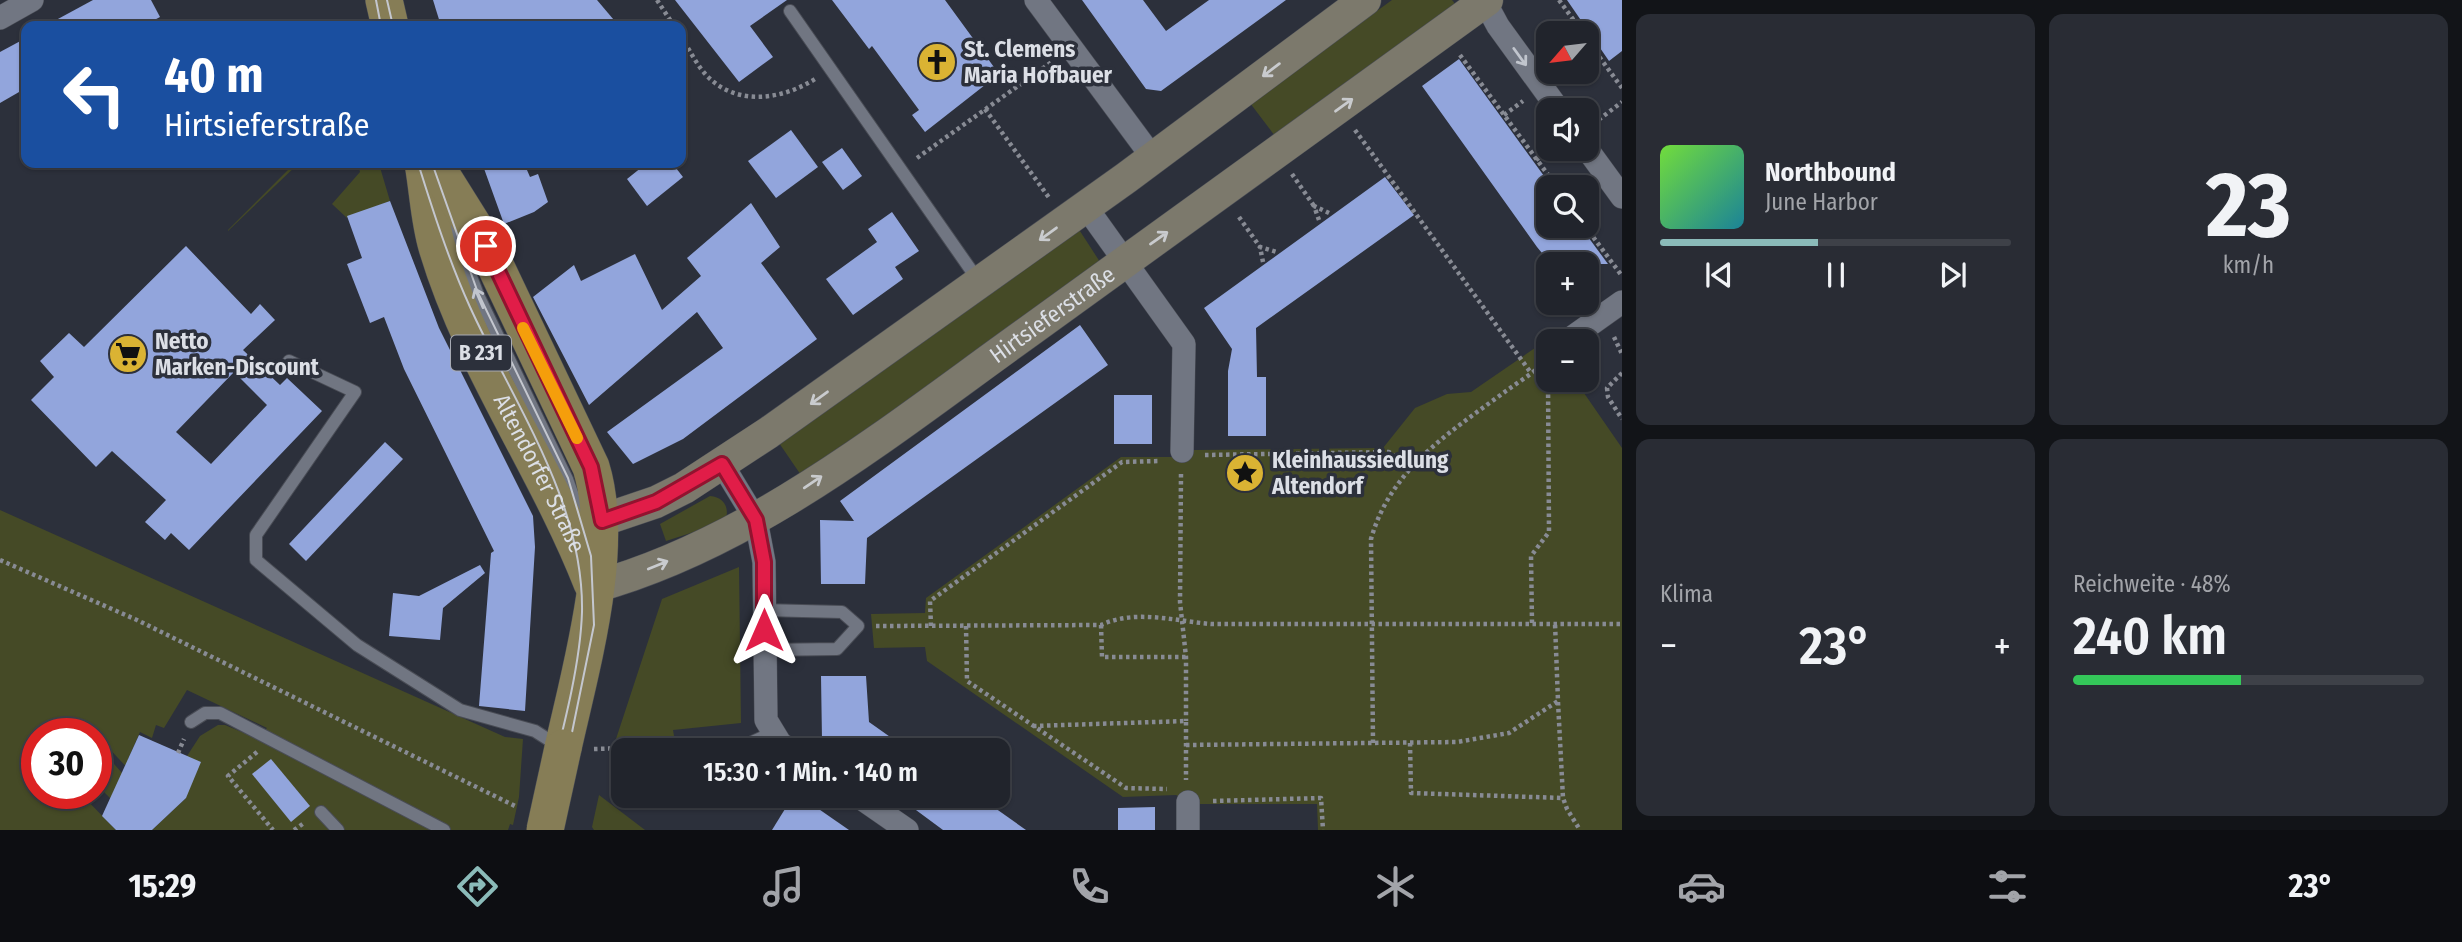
<!DOCTYPE html>
<html lang="de">
<head>
<meta charset="utf-8">
<style>
  :root { --surface:#21242c; --page:#292c34; --text:#f1f3f6; --muted:#a2a4a9; --line:#3e4148; --accent:#8bbbb9 }
  body { margin:0; font-family:"Fira Sans Condensed",sans-serif; background:var(--page); color:var(--text); height:100vh; display:flex; flex-direction:column; font-size:26px; white-space:nowrap }
  * { box-sizing:border-box; margin:0 }
  p { font-size:23px; color:var(--muted) }
  .icon { flex:none; width:38px; height:38px; fill:none; stroke:currentColor; stroke-width:2; stroke-linecap:round; stroke-linejoin:round }
  .map { position:relative; flex:1; overflow:hidden }
  .drawer { display:flex; flex-direction:column; gap:14px; padding:14px; background:#121418; width:840px }
  .drawer>* { flex:none }
  .hud { position:absolute; left:21px; top:21px; width:665px; height:147px; border-radius:14px; box-shadow:0 2px 5px #0004,0 0 0 2px var(--line); background:#1a4fa0; color:#fff; overflow:hidden }
  .needle { width:46px; rotate:242deg }
  .controls { position:absolute; left:1536px; top:21px; display:grid; gap:14px }
  .controls a { display:grid; place-items:center; width:63px; height:63px; border-radius:14px; background:var(--surface); box-shadow:0 2px 5px #0004,0 0 0 2px var(--line); font-size:35px }
  .speed { position:absolute; left:21px; top:718px; display:flex; gap:14px; font-size:35px; font-weight:700; text-align:center }
  .speed>* { display:grid; place-content:center; width:91px; height:91px; border-radius:50%; background:var(--surface); box-shadow:0 2px 5px #0004,0 0 0 2px var(--line); line-height:1 }
  .speed .limit { border:10px solid #d22; background:#fff; color:#111 }
  .pin { position:absolute; display:grid; place-items:center; width:60px; height:60px; color:#fff; margin:-30px; border:4px solid #fff; border-radius:50%; box-shadow:0 2px 7px #0007 }
  .me { position:absolute; width:77px; margin:-38px; rotate:0deg; stroke-linejoin:round; filter:drop-shadow(0 0 5px #0008) }
  .turn { display:flex; align-items:center; gap:24px; height:147px; padding:0 28px; font-size:32px }
  .turn .icon { width:91px; height:91px; stroke-width:2.5 }
  .turn b { display:block; font-size:49px; line-height:60px }
  .big { font-size:52px; font-weight:600; line-height:1.1 }
  .drawer .card { flex:1; display:flex; flex-direction:column; justify-content:center; gap:10px; min-width:0; padding:0 24px; border-radius:14px; background:var(--page) }
  .drawer .dial { align-items:center; gap:0 }
  .dial b { font-size:91px; line-height:1 }
  .song { display:flex; align-items:center; gap:21px }
  .cover { width:84px; height:84px; border-radius:10px; background:linear-gradient(135deg,hsl(100 70% 55%),hsl(190 70% 35%)) }
  .played { height:7px; border-radius:4px; background:linear-gradient(90deg,var(--accent) 45%,var(--line) 45%) }
  .keys { display:flex; justify-content:space-around; direction:ltr }
  .heat { display:flex; justify-content:space-between; align-items:center; font-size:38px; direction:ltr }
  .charge { height:10px; border-radius:5px; background:linear-gradient(90deg,#34c759 48%,var(--line) 0) }
  .drawer .tiles { flex:1; display:grid; gap:14px; grid-template-columns:repeat(2,1fr) }
  .trip { position:absolute; left:611px; top:738px; width:399px; height:70px; border-radius:14px; background:var(--surface); box-shadow:0 2px 5px #0004,0 0 0 2px var(--line); font-weight:600; line-height:70px; text-align:center }
  .dock { display:flex; height:112px; justify-content:space-around; align-items:center; background:#0d0e12; color:var(--muted) }
  .dock .icon { width:49px; height:49px }
  .dock .on { color:var(--accent) }
  .dock b { font-size:32px; color:var(--text) }
  main { display:flex; flex:1; min-height:0 }
  .map>svg:first-child { display:block }
  .green { fill:#454a26 }
  .building { fill:#92a5dc; fill-rule:evenodd }
  .lines { fill:none; stroke-linecap:round; stroke-linejoin:round }
  .service-casing { stroke:#494c55; stroke-width:14 }
  .minor-casing { stroke:#494c55; stroke-width:24 }
  .secondary-casing { stroke:#494c55; stroke-width:33 }
  .primary-casing { stroke:#494c55; stroke-width:38 }
  .path { stroke:#888b94; stroke-width:4.5; stroke-dasharray:3.5 3.5; stroke-linecap:butt }
  .service { stroke:#717682; stroke-width:12 }
  .minor { stroke:#717682; stroke-width:23 }
  .secondary { stroke:#7c796c; stroke-width:32 }
  .primary { stroke:#867d56; stroke-width:37 }
  .tram { stroke:#c4c7cf; stroke-width:2 }
  .primary-bridge-casing { stroke:#494c55; stroke-width:38; stroke-linecap:butt }
  .primary-bridge { stroke:#867d56; stroke-width:37 }
  .oneway { stroke:#c1c5cd }
  .oneway2 { stroke:#c9cbce }
  .route-casing { stroke:#92132f; stroke-width:18 }
  .route { stroke:#e11d48; stroke-width:12 }
  .slow { stroke:#f59e0b; stroke-width:12 }
  .labels { text-anchor:middle; stroke-width:7; stroke-linejoin:round; paint-order:stroke }
  .shield { fill:#2c303b; stroke:#a7aab3; stroke-width:2 }
  .shield-label { font-size:21px; font-weight:bold; fill:#dcdfe6 }
  .poi-label { font-size:23px; font-weight:bold; fill:#dcdfe6; stroke:#2c303b; text-anchor:start }
  .street-label { font-size:23px; fill:#dcdfe6; stroke:#2c303b }
</style>
</head>
<body>
<main>
<div class="map">
<svg width="1622" height="830" viewBox="0 0 1622 830">
  <rect width="100%" height="100%" fill="#2c303b"/>
  <g class="green">
    <polygon points="1392,0 1452,0 1456,5 1275,136 1250,103"/>
    <polygon points="295,163 299,163 228,231 228,230"/>
    <polygon points="379,164 390,201 347,218 332,204 360,172 359,168"/>
    <polygon points="1078,228 1100,262 803,478 779,443"/>
    <polygon points="1548,339 1549,380 1575,380 1622,448 1622,830 1318,830 1317,804 1196,804 1176,795 1123,797 927,661 925,647 874,648 871,614 925,613 926,598 1121,457 1172,457 1194,450 1383,448 1415,408 1447,394 1471,392"/>
    <path d="M710 496C725 497 730 509 725 522L666 541 660 524Z"/>
    <polygon points="0,510 505,737 523,739 519,797 513,825 510,824 508,830 152,830 186,798 187,756 200,736 218,725 225,725 256,738 267,728 187,690 164,728 156,725 152,738 140,732 128,759 134,775 103,742 98,746 131,783 113,801 96,784 96,733 37,733 37,793 80,793 116,830 0,830"/>
    <polygon points="739,567 741,723 673,730 675,742 615,742 662,599"/>
    <polygon points="599,795 645,830 594,830 592,827"/>
  </g>
  <g class="building">
    <polygon points="93,0 151,0 160,17 143,26 45,26"/>
    <polygon points="433,0 597,0 619,26 441,26"/>
    <polygon points="675,0 787,0 750,26 773,57 739,82"/>
    <polygon points="832,0 945,0 999,74 925,132 912,115 919,110 872,46 869,49"/>
    <polygon points="1082,0 1143,0 1166,31 1209,0 1286,0 1161,91 1146,89"/>
    <polygon points="1567,0 1622,0 1622,51 1609,61"/>
    <polygon points="26,38 26,88 0,103 0,52"/>
    <polygon points="1459,59 1552,187 1549,187 1549,226 1580,226 1608,264 1551,264 1537,247 1422,86"/>
    <polygon points="791,130 818,167 776,198 748,161"/>
    <polygon points="842,148 862,176 843,190 822,162"/>
    <polygon points="482,163 524,163 530,177 538,174 548,202 534,212 504,224"/>
    <polygon points="647,163 672,163 683,177 647,206 627,179"/>
    <polygon points="1385,177 1414,215 1256,328 1257,377 1266,377 1266,436 1228,436 1228,371 1232,349 1204,308"/>
    <polygon points="390,201 439,328 533,516 535,547 525,711 479,706 491,553 494,551 404,369 384,317 370,323 347,264 362,258 347,216"/>
    <polygon points="751,203 780,247 761,263 817,339 683,439 633,464 607,432 723,348 697,312 589,405 533,297 574,265 581,281 635,254 662,310 701,276 687,258"/>
    <polygon points="892,212 919,251 895,267 903,279 853,315 826,279 877,242 868,229"/>
    <path d="M186 246 251 314 260 304 275 320 243 350 280 385 287 378 322 411 189 550 171 533 165 540 145 522 166 500 112 451 96 467 31 400 54 377 40 361 69 333 84 347ZM234 372 267 405 211 464 176 432Z"/>
    <polygon points="1080,325 1108,365 867,538 865,584 821,584 820,520 854,521 840,501"/>
    <rect x="1114" y="395" width="38" height="49"/>
    <polygon points="385,442 403,459 306,561 289,544"/>
    <polygon points="480,565 485,573 443,608 440,640 389,636 393,593 419,596"/>
    <polygon points="821,676 866,676 869,722 910,751 846,751 831,739 822,740"/>
    <polygon points="139,735 201,762 186,798 152,830 116,830 102,816"/>
    <polygon points="271,759 310,806 291,822 252,774"/>
    <polygon points="793,796 800,796 849,830 772,830"/>
    <polygon points="897,796 978,796 1026,830 943,830"/>
    <polygon points="1155,807 1155,830 1118,830 1118,808"/>
  </g>
  <g class="lines">
    <defs>
      <g id="service">
        <polyline points="790,11 980,283"/>
        <polyline points="448,214 478,295 567,479 580,515"/>
        <polyline points="289,361 355,392 256,535 256,560 357,645 460,710 535,731 560,747"/>
        <polyline points="763,610 842,612 858,626 837,649 764,650"/>
        <polyline points="191,722 205,713 220,713 444,830"/>
        <polyline points="677,747 750,743 772,733"/>
        <polyline points="321,812 338,830"/>
      </g>
      <g id="minor">
        <polyline points="1036,0 1153,158"/>
        <polyline points="1484,0 1498,26 1559,110"/>
        <polyline points="0,18 32,0"/>
        <polyline points="1587,149 1622,197"/>
        <polyline points="1086,207 1184,344 1182,451"/>
        <polyline points="1567,341 1622,302"/>
        <polyline points="722,464 756,520 764,562 766,720 780,743 791,751"/>
        <polyline points="858,796 907,830"/>
        <polyline points="1188,830 1188,802"/>
      </g>
      <g id="secondary">
        <polyline points="576,529 656,502 684,488 768,433 1126,178 1365,0"/>
        <path id="s1" d="M594 587C754 543 895 427 1028 332 1181 222 1334 111 1487 0"/>
      </g>
      <g id="primary">
        <polyline points="384,0 390,26"/>
        <path id="s2" d="M423 163C428 191 429 220 437 247 472 365 547 468 592 583"/>
        <path d="M434 163 486 246 591 467C616 547 581 667 563 748"/>
      </g>
    </defs>
    <use href="#service" class="service-casing"/>
    <use href="#minor" class="minor-casing"/>
    <use href="#secondary" class="secondary-casing"/>
    <use href="#primary" class="primary-casing"/>
    <g class="path">
      <polyline points="657,0 674,26"/>
      <polyline points="1559,0 1583,33"/>
      <path d="M681 36C689 49 697 66 708 77 739 107 783 99 815 79"/>
      <polyline points="1587,40 1622,88"/>
      <polyline points="1460,55 1557,187"/>
      <polyline points="1587,57 1595,50"/>
      <polyline points="985,109 1050,199"/>
      <polyline points="1504,115 1523,101"/>
      <polyline points="1593,124 1622,102"/>
      <polyline points="1355,130 1531,373"/>
      <polyline points="917,158 1053,61"/>
      <polyline points="1536,160 1552,149"/>
      <polyline points="1292,174 1314,206"/>
      <polyline points="1239,217 1260,247"/>
      <polyline points="1319,220 1314,206 1329,213"/>
      <polyline points="1585,226 1622,276"/>
      <polyline points="1263,262 1260,247 1277,252"/>
      <polyline points="1614,337 1622,354"/>
      <polyline points="1622,373 1607,388 1608,397 1622,419"/>
      <polyline points="1205,455 1389,452 1409,466"/>
      <polyline points="1181,474 1180,602 1186,657 1186,721"/>
      <polyline points="0,560 137,620 517,807"/>
      <polyline points="1532,623 1531,556 1549,532 1548,381 1542,365"/>
      <polyline points="1101,625 1102,657 1186,657"/>
      <path d="M876 626 1101 625C1135 609 1175 621 1211 624H1622"/>
      <polyline points="931,626 930,601 1122,462 1159,461"/>
      <polyline points="966,626 967,681 1126,788 1167,789"/>
      <polyline points="1558,702 1563,798 1567,809 1580,830"/>
      <polyline points="1033,726 1186,721 1186,780"/>
      <path d="M1373 743 1371 539C1391 468 1449 433 1506 391 1520 381 1537 371 1549 358"/>
      <polyline points="1410,743 1411,793 1563,798"/>
      <polyline points="1186,745 1457,742 1509,733 1558,701 1555,623"/>
      <polyline points="594,749 659,747"/>
      <polyline points="257,752 228,776 273,830"/>
      <polyline points="178,753 184,739"/>
      <polyline points="1213,801 1321,798 1323,830"/>
      <polyline points="294,830 304,823"/>
    </g>
    <use href="#service" class="service"/>
    <use href="#minor" class="minor"/>
    <use href="#secondary" class="secondary"/>
    <use href="#primary" class="primary"/>
    <g class="tram">
      <polyline points="376,0 381,26"/>
      <polyline points="387,0 393,26"/>
      <path d="M418 163C433 211 449 261 470 307 514 404 584 502 582 612 580 678 553 764 538 830"/>
      <polyline points="432,163 478,293 568,478 591,556 594,625 552,830"/>
    </g>
    <defs>
      <polyline id="primary-bridge" points="545,830 563,748"/>
    </defs>
    <use href="#primary-bridge" class="primary-bridge-casing"/>
    <use href="#primary-bridge" class="primary-bridge"/>
  </g>
  <defs><path id="oneway-shaft" d="M-6 0H5M1.5-3L5.5 0L1.5 3" fill="none" stroke-width="1.6" stroke-linecap="round" stroke-linejoin="round" transform="scale(1.75)"/></defs>
  <g class="oneway">
    <use href="#oneway-shaft" transform="translate(1520 57) rotate(54)"/>
    <use href="#oneway-shaft" transform="translate(479 298) rotate(-113)"/>
  </g>
  <g class="oneway2">
    <use href="#oneway-shaft" transform="translate(1271 70) rotate(143)"/>
    <use href="#oneway-shaft" transform="translate(1344 105) rotate(-36)"/>
    <use href="#oneway-shaft" transform="translate(1048 234) rotate(144)"/>
    <use href="#oneway-shaft" transform="translate(1159 238) rotate(-35)"/>
    <use href="#oneway-shaft" transform="translate(819 398) rotate(144)"/>
    <use href="#oneway-shaft" transform="translate(813 482) rotate(-34)"/>
    <use href="#oneway-shaft" transform="translate(658 565) rotate(-22)"/>
  </g>
  <g class="lines">
    <defs>
      <polyline id="route" points="486,246 591,467 602,521 656,502 722,464 756,520 764,562 764,630"/>
    </defs>
    <use href="#route" class="route-casing"/>
    <use href="#route" class="route"/>
    <polyline class="slow" points="523,328 577,438"/>
  </g>
  <defs>
    <symbol id="church-disc" viewBox="-11 -11 22 22"><circle r="9.5" fill="#dab333" stroke="#2c303b"/><path d="M-1.2-6h2.4v3.5h3.3v2.4h-3.3V6h-2.4V-.1h-3.3v-2.4h3.3Z" fill="#111"/></symbol>
    <symbol id="supermarket-disc" viewBox="-11 -11 22 22"><circle r="9.5" fill="#dab333" stroke="#2c303b"/><path d="M-6-5.5h2.5l.6 2H6L4.5 2H-2.5L-4.4-4H-6ZM-1.5 3.2a1.3 1.3 0 1 0 .1 0ZM3 3.2a1.3 1.3 0 1 0 .1 0Z" fill="#111"/></symbol>
    <symbol id="sight-disc" viewBox="-11 -11 22 22"><circle r="9.5" fill="#dab333" stroke="#2c303b"/><path d="M0-6L1.8-2.2L6-1.7L2.9 1.2L3.7 5.4L0 3.3L-3.7 5.4L-2.9 1.2L-6-1.7L-1.8-2.2Z" fill="#111"/></symbol>
  </defs>
  <g fill-rule="evenodd">
    <use href="#church-disc" x="915" y="40" width="44" height="44"/>
    <use href="#supermarket-disc" x="106" y="332" width="44" height="44"/>
    <use href="#sight-disc" x="1223" y="451" width="44" height="44"/>
  </g>
  <g class="labels">
    <rect class="shield" x="451" y="335.5" width="60" height="35" rx="5"/>
    <g class="shield-label">
      <text x="481" y="360">B 231</text>
    </g>
    <g class="poi-label">
      <text x="964" y="57">St. Clemens<tspan x="964" dy="26">Maria Hofbauer</tspan></text>
      <text x="155" y="349">Netto<tspan x="155" dy="26">Marken-Discount</tspan></text>
      <text x="1272" y="468">Kleinhaussiedlung<tspan x="1272" dy="26">Altendorf</tspan></text>
    </g>
    <g class="street-label">
      <text dy="8" stroke="none"><textPath href="#s1" startOffset="536">Hirtsieferstraße</textPath></text>
      <text dy="8" stroke="none"><textPath href="#s2" startOffset="334">Altendorfer Straße</textPath></text>
    </g>
  </g>
</svg>
<div class="controls">
<a><svg class="needle" viewBox="-14 -14 28 28"><path d="M0-13l5 13h-10z" fill="#e53935"/><path d="M0 13l5-13h-10z" fill="#a2a4a9"/></svg></a>
<a><svg class="icon" aria-label="sound" viewBox="0 0 24 24"><path d="M4 9h4l5-4v14l-5-4H4zM17 9q2 3 0 6"/></svg></a>
<a><svg class="icon" aria-label="search" viewBox="0 0 24 24"><circle cx="10" cy="10" r="6"/><path d="M15 15l6 6"/></svg></a>
<a>+</a>
<a>−</a>
</div>
<div class="speed"><div class="limit">30</div></div>
<div class="pin" style="left:486px;top:246px;background:#d93025"><svg class="icon" aria-label="arrive" viewBox="0 0 24 24"><path d="M6 21V4h12l-3 4 3 4H6"/></svg></div>
<svg class="me" style="left:764px;top:630px" viewBox="-20 -20 40 40"><path d="M0-17L14 15 0 8-14 15z" fill="#e11d48" stroke="#fff" stroke-width="4"/></svg>
<div class="trip">15:30 · 1 Min. · 140 m</div>
<div class="hud">
<div class="turn"><svg class="icon" aria-label="left" viewBox="0 0 24 24"><path d="M17 20v-9H6M10 6l-5 5 5 5"/></svg><div><b>40 m</b>Hirtsieferstraße</div></div>
</div>
</div>
<section class="drawer">
<div class="tiles">
<div class="card">
<div class="song"><i class="cover"></i><div><b>Northbound</b><p>June Harbor</p></div></div>
<div class="played"></div>
<div class="keys"><svg class="icon" aria-label="previous" viewBox="0 0 24 24"><path d="M18 5L8 12l10 7zM5 5v14"/></svg><svg class="icon" aria-label="pause" viewBox="0 0 24 24"><path d="M8 5v14M16 5v14"/></svg><svg class="icon" aria-label="next" viewBox="0 0 24 24"><path d="M6 5l10 7-10 7zM19 5v14"/></svg></div>
</div>
<div class="card dial"><b>23</b><p>km/h</p></div>
<div class="card"><p>Klima</p>
<div class="heat"><a>−</a><b class="big">23°</b><a>+</a></div>
</div>
<div class="card"><p>Reichweite · 48%</p><b class="big">240 km</b><div class="charge"></div></div>
</div>
</section>
</main>
<nav class="dock">
<b>15:29</b>
<svg class="icon on" aria-label="directions" viewBox="0 0 24 24"><path d="M12 3l9 9-9 9-9-9zM9 14v-3h6M13 9l2 2-2 2"/></svg>
<svg class="icon" aria-label="music" viewBox="0 0 24 24"><path d="M9 18V5l10-2v13"/><circle cx="6" cy="18" r="3"/><circle cx="16" cy="16" r="3"/></svg>
<svg class="icon" aria-label="phone" viewBox="0 0 24 24"><path d="M5 4h4l2 5-3 2q2 4 5 5l2-3 5 2v4C11 20 4 13 5 4z"/></svg>
<svg class="icon" aria-label="climate" viewBox="0 0 24 24"><path d="M12 3v18M4 7l16 10M4 17L20 7"/></svg>
<svg class="icon" aria-label="car" viewBox="0 0 24 24"><path d="M5 17H2v-5l4-1 3-4h7l3 4 3 1v5h-3M9 17h6M6 11h13"/><circle cx="7" cy="17" r="2"/><circle cx="17" cy="17" r="2"/></svg>
<svg class="icon" aria-label="filters" viewBox="0 0 24 24"><path d="M4 7h16M4 17h16"/><circle cx="9" cy="7" r="2"/><circle cx="15" cy="17" r="2"/></svg>
<b>23°</b>
</nav>
</body>
</html>
